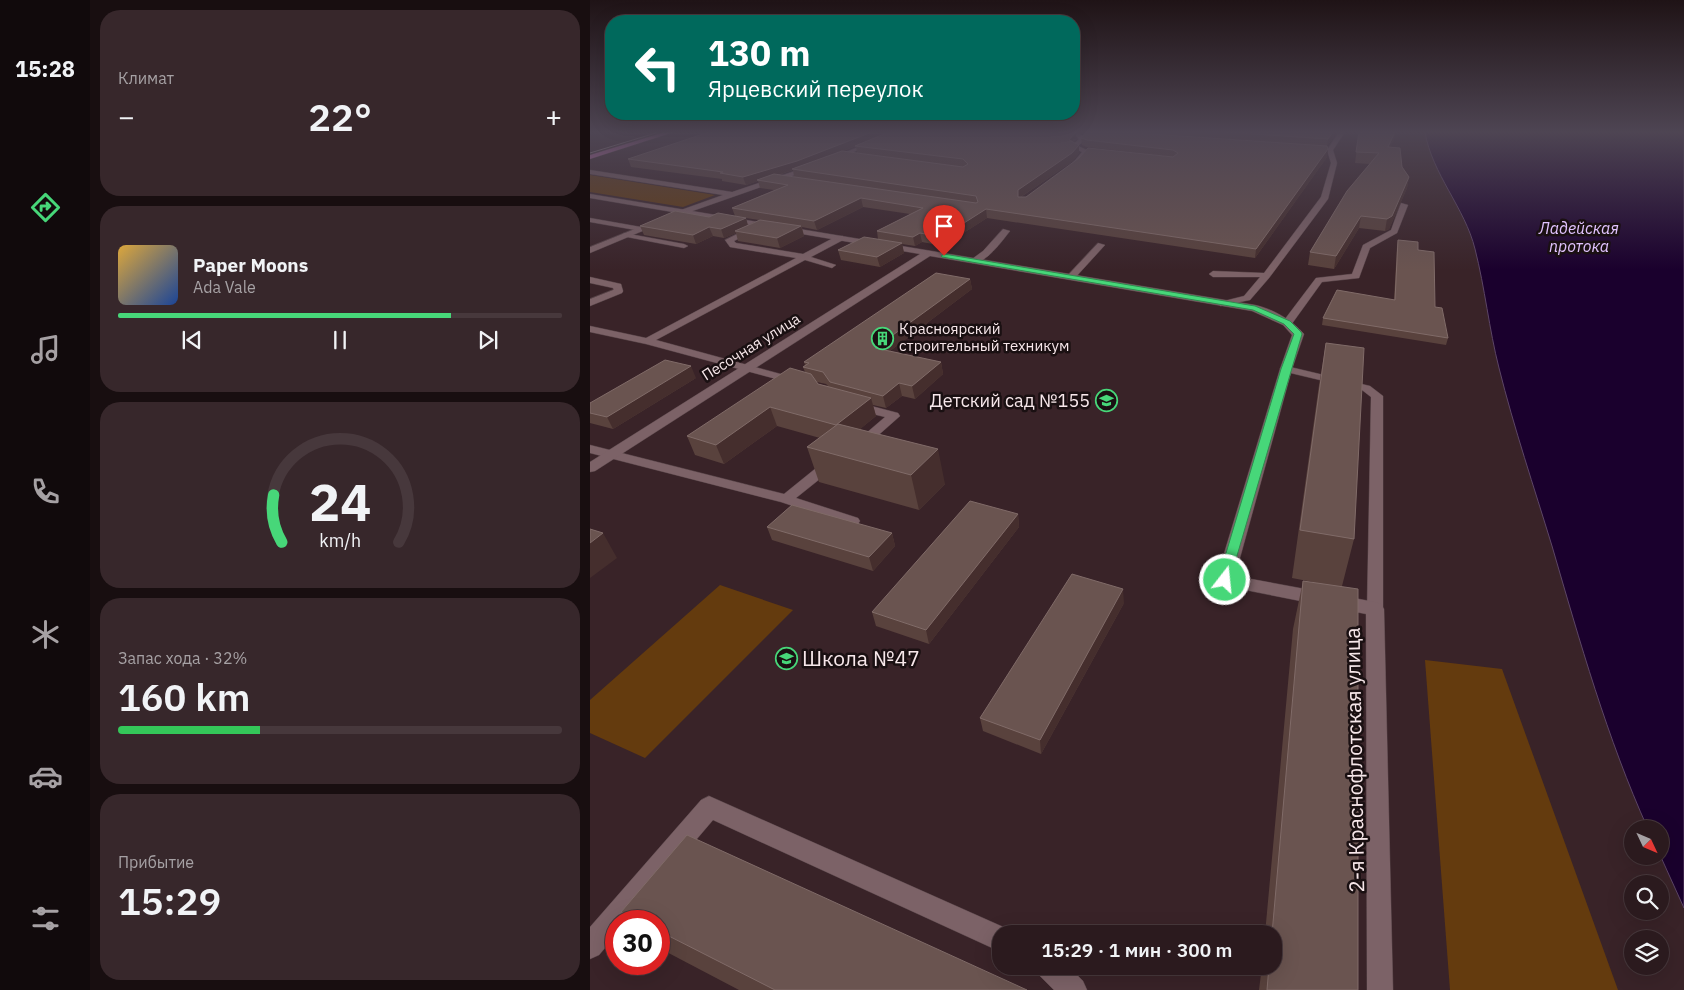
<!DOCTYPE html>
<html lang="ru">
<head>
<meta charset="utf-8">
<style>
  :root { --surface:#2b1a1e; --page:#37272b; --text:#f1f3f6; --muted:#a6a1a4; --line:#47383c; --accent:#47d779 }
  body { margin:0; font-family:"IBM Plex Sans",sans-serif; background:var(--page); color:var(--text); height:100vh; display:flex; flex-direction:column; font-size:19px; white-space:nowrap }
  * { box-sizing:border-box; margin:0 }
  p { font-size:16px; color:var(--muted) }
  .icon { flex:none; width:28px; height:28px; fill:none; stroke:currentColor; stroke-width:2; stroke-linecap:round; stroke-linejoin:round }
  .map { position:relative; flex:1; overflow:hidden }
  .panel { display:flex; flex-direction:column; gap:10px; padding:10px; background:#180e10; width:500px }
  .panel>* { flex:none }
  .guide { position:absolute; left:15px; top:15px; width:475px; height:105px; border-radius:20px; box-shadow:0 5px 20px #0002,0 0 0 1px var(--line); background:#00695c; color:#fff; overflow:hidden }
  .needle { width:32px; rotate:134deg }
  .tools { position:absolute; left:1034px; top:820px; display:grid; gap:10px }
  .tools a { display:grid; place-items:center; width:45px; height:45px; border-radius:50%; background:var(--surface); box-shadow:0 5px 20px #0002,0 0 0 1px var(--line); font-size:25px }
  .speed { position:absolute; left:15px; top:910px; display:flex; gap:10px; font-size:25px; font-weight:700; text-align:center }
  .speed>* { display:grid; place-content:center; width:65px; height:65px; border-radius:50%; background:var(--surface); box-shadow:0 5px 20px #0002,0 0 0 1px var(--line); line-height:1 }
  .speed .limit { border:8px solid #d22; background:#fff; color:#111 }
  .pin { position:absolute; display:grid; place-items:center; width:42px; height:42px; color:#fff; margin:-51px -21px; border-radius:50% 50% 50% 0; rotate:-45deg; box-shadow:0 0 5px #0007 }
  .pin .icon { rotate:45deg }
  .me { position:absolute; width:55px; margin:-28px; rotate:16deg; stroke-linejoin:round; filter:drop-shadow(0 0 4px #0008) }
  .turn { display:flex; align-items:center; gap:18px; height:105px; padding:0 20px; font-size:22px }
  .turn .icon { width:65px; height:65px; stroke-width:2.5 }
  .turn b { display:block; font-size:35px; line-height:42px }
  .big { font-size:38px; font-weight:600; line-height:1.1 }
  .panel .card { flex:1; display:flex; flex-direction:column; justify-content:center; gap:8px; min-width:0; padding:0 18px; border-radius:20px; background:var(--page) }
  .panel .dial { align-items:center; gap:0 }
  .dial svg { height:130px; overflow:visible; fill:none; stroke:var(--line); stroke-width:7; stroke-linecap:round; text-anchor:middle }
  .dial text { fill:var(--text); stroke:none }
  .song { display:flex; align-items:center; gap:15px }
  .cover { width:60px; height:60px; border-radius:8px; background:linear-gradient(135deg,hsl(40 70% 55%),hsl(220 70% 35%)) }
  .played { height:5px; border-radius:2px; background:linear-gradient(90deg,var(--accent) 75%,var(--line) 75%) }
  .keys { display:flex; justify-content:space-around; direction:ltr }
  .heat { display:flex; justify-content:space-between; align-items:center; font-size:28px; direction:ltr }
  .charge { height:8px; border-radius:4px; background:linear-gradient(90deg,#34c759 32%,var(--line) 0) }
  .trip { position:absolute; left:402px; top:925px; width:290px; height:50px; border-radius:20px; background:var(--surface); box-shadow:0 5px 20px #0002,0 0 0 1px var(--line); font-weight:600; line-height:50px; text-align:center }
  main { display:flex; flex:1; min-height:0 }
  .tabs { display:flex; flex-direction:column; width:90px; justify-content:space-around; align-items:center; background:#110a0c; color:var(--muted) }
  .tabs .icon { width:35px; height:35px }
  .tabs .current { color:var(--accent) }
  .tabs b { font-size:22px; color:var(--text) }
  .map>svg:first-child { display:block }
  .green { fill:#643b0e }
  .water { fill:#1a002d; stroke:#5c4566 }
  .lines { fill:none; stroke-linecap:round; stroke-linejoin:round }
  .lane-casing { stroke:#544145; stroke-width:1 }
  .street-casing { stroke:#544145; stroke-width:1 }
  .highway-casing { stroke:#544145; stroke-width:1 }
  .lane { fill:#7c6267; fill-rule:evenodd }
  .street { fill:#7c6267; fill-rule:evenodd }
  .highway { fill:#e97dd0; fill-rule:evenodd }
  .tram { stroke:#c9b8bb; stroke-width:1 }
  .wall { fill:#59423d; fill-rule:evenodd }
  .shaded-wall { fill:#452e2d }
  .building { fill:#6a5450; stroke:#806b68 }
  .route { fill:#47d779; stroke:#2e8c4f }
  .labels { text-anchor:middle; stroke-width:5; stroke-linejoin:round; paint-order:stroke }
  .far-poi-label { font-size:15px; fill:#f7e7ea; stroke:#1a1012; text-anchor:start }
  .far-street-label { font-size:15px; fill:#f7e7ea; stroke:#1a1012 }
  .far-water-label { font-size:16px; font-style:italic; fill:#e1c3ff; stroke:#1a1012 }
  .poi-label { font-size:18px; fill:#f7e7ea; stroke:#1a1012; text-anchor:end }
  .near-poi-label { font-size:21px; fill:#f7e7ea; stroke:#1a1012; text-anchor:start }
  .near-street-label { font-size:21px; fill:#f7e7ea; stroke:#1a1012 }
</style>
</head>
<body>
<main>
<nav class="tabs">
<b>15:28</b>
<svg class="icon current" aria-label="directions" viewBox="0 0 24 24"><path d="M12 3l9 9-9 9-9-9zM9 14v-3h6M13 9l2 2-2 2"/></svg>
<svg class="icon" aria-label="music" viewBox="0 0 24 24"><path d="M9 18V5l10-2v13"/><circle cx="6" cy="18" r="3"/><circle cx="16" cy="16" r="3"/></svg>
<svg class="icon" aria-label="phone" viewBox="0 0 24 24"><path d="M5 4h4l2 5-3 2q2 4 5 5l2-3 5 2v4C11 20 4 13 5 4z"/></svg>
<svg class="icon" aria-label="climate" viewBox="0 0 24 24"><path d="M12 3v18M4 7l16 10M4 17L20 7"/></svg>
<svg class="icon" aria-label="car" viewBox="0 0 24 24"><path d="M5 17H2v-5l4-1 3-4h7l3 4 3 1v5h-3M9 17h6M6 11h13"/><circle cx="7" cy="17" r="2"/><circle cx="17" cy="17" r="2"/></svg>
<svg class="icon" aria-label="filters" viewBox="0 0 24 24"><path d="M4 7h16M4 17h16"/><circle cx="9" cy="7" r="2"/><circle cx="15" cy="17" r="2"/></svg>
</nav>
<section class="panel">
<div class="card"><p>Климат</p>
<div class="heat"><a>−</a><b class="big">22°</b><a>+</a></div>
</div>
<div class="card">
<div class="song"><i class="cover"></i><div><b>Paper Moons</b><p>Ada Vale</p></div></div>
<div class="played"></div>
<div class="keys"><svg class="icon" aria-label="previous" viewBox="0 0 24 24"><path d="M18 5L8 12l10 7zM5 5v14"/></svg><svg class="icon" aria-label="pause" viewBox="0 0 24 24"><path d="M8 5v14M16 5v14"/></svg><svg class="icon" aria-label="next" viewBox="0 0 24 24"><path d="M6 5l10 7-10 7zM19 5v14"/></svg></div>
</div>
<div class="card dial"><svg viewBox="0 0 100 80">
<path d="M14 69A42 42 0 1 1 86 69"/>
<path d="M14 69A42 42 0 0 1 9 40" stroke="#47d779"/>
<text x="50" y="56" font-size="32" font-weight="700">24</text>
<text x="50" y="72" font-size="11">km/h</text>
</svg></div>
<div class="card"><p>Запас хода · 32%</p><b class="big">160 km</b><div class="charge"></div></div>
<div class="card"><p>Прибытие</p><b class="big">15:29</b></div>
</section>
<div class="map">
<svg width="1094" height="990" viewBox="0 0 1094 990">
  <rect width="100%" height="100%" fill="#392328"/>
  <g class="green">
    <polygon points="0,175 125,195 93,207 0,192"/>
    <polygon points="130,585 203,610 55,758 0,733 0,700"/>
    <polygon points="835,660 912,669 1028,990 860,990"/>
  </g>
  <path class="water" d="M835 132H1094V908L1070 855V829H1058C1017 738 990 642 962 546 944 487 924 428 909 368 899 329 895 288 885 249 875 208 842 174 835 132Z"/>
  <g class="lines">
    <defs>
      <g id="lane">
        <polygon points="305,132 312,132 244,160 239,159"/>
        <polygon points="473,132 488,132 496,139 488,146 499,151 486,166 481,165 492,152 481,147 489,139 484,135"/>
        <polygon points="749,132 755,132 743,150 747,163 738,199 679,278 660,300 630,306 630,302 654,296 670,277 623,277 619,274 623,271 674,273 731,197 741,163 737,150"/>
        <polygon points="220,166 222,167 222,169 94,214 91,214 91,210 133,195 0,174 0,170 142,192"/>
        <polygon points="811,203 818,205 807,233 780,248 769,278 732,282 701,325 693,325 692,323 726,278 762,274 773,245 801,230"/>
        <polygon points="0,218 51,227 55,229 51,231 0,222"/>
        <polygon points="163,226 166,226 166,230 144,241 146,243 213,254 247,236 253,236 253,240 221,257 246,265 242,268 215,260 66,340 209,379 211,381 209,383 205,384 56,344 0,332 0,326 56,338 206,258 140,247 135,240"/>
        <path d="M413 229 420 231C412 241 396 264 382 263V259L393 251Z"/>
        <polygon points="34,233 94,244 98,246 94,248 37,237 33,235"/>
        <polygon points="508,243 515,245 484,279 478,279 478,275"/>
        <polygon points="0,277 31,284 33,291 31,293 25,293 23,288 0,283"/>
        <polygon points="696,366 780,386 793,396 793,609 791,613 785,615 779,613 777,609 781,397 772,390 692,371 690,369"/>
        <polygon points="266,402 308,413 310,416 275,447 267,447 265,444 267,441 295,417 262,409 260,406 262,403"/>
        <polygon points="0,445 194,494 236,460 246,460 248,463 246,466 206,498 268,518 270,521 268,524 263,526 191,502 0,453"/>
      </g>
      <g id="street">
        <path d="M0 194 665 305C683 309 702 320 714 334L702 369 645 576 785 602 791 604 794 609 803 990H777L776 614 635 586 629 584 626 580 690 369 702 335 693 325 662 311 340 256 5 471 0 472V462L330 254 0 198Z"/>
        <polygon points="67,220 74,222 0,253 0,247"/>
        <polygon points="28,288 33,291 32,293 0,306 0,299"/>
        <polygon points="119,796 420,930 422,934 411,934 411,952 123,820 37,921 26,921 26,935 9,955 0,959 0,927 111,800"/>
        <polygon points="445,966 478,966 493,981 497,990 464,990 449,975"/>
      </g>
      <polygon id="highway" points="75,132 84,132 0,159 0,155"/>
    </defs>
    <use href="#lane" class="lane-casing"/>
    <use href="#street" class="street-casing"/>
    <use href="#highway" class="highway-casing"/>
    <use href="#lane" class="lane"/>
    <use href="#street" class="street"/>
    <use href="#highway" class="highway"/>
    <polyline class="tram" points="0,153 69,132"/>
  </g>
  <g class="wall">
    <path d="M109 132H486V139L483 142 489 153 483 161 431 197H436L583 157 497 147 492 145 491 138 494 135 490 132H744V137L737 146 541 132 737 157 665 258 397 218 353 246 332 242 325 246 312 244 314 253 290 267 251 260 248 250 288 239 287 231 320 214 273 207 227 230 212 227 214 236 190 248 148 241 146 233 134 238 123 236 106 244 54 235 50 226 119 217 145 216 142 208 184 190 170 188 168 181 156 185 132 181V179L41 167 38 159 111 135ZM266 146 267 153 373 167 251 152ZM203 170 204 177 278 188 189 175ZM156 218 169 220 158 225Z"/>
    <polygon points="769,132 805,132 804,139 800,147 819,177 817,188 799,229 795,231 769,228 744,269 718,265 720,252 780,164 765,163"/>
    <polygon points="808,240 828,250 845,307 858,338 856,345 732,325 733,318 804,300 807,246"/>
    <path d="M380 279 382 289 300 351 351 362 353 374 325 399 312 396 296 408 283 405 286 416 270 429 355 484 329 510 229 482 217 447 230 438 187 426 134 464 105 455 97 436 215 372 213 367 215 365 214 362ZM227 382 236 384 238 386 228 384Z"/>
    <polygon points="736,343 764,539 752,586 768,990 669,990 672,966 684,966 684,934 675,934 703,629 713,581 728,583 702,578 729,385"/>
    <polygon points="106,378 23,429 0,423 0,403"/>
    <polygon points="428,514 429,527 339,644 286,626 282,612"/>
    <polygon points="177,527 302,533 305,546 283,571 182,540"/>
    <polygon points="534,603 451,754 393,731 390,718"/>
    <polygon points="31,912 437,990 149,990 69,948 69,921 40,921"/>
  </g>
  <g class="shaded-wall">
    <polygon points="282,132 301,132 209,168 202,169 203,170 170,180 167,180 168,181 156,185 153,177"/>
    <polygon points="486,132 486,139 479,147 479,140"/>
    <polygon points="743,132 744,132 744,137 737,146 738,139"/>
    <polygon points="805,132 804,139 796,157 798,147"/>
    <polygon points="489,145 489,153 483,161 429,198 428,197 428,190"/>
    <polygon points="738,149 737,157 665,258 666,249"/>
    <polygon points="819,177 817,188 799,229 795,231 797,219"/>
    <polygon points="271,198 273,207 227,230 224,221"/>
    <polygon points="396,209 397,218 353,246 352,237"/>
    <polygon points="771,216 769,228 744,269 746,256"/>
    <polygon points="156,218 158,227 145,231 146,233 134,238 131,229"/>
    <polygon points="211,226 214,236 190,248 187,238"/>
    <polygon points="119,227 123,236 106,244 103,235"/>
    <polygon points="330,233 332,242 325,246 323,237"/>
    <polygon points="312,243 314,253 290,267 287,257"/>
    <polygon points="380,279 382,289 288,360 285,348"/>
    <polygon points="351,362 353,374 325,399 322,386"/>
    <polygon points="101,366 106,378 23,429 17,417"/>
    <polygon points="309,383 312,396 296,408 293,396"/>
    <polygon points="281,398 286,416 252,444 246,425"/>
    <polygon points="180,407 187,426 134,464 126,445"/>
    <polygon points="348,449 355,484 329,510 321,475"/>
    <polygon points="428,514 429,527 339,644 336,630"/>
    <polygon points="13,533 27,558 0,578 0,543"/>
    <polygon points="302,533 305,546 283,571 279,557"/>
    <polygon points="533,589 534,603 451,754 450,740"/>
  </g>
  <g class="building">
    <polygon points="115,132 282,132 207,161 153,177 130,173 133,172 38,159 119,132"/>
    <polygon points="299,132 486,132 479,140 489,145 482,153 428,190 428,197 436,197 489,158 498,148 583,157 588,153 583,150 497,140 491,138 497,132 532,132 737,146 738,149 666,249 396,209 352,237 330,233 323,237 287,231 333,208 271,198 224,221 142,208 198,185 167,180 184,174 386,203 388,202 386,196 202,169 252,151 373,167 378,164 373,159 265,146"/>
    <polygon points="634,132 743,132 738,139"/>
    <polygon points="769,132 805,132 798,147 810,148 812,167 819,177 802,216 797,219 771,216 746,256 720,252 757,191 789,153 766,152"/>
    <polygon points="85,211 119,217 128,213 156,218 131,229 119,227 103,235 50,226"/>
    <polygon points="170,220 211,226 187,238 145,231"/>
    <polygon points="274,237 312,243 287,257 248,250"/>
    <polygon points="808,240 828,242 828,250 844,252 845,307 852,308 858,338 733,318 747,290 805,300"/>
    <polygon points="346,273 380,279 285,348 351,362 322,386 309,383 293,396 240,382 233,372 213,367 219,363 214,362"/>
    <polygon points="736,343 774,348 764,539 710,530"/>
    <polygon points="75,360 101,366 17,417 0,413 0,403"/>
    <polygon points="200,368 221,374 228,384 281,398 246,425 180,407 126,445 97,436"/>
    <polygon points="248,424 348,449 321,475 217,447"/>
    <polygon points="380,501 428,514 336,630 282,612"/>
    <polygon points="202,505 302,533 279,557 177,527"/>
    <polygon points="0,529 13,533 0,543"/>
    <polygon points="482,574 533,589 450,740 390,718"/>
    <polygon points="713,581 768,589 768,990 677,990 679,966 684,966 684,934 682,934"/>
    <polygon points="97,835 437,990 185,990 69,931 69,921 50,921 31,912"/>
  </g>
  <linearGradient id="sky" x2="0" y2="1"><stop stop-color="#1f1316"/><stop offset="0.49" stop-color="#4e4553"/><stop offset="1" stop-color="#4e4553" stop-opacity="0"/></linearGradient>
  <rect width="1094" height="270" fill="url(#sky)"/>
  <polygon class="route" points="354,254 665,306 700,321 711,332 712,334 639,583 630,583 628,580 691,369 704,334 694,324 663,310 352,257 351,256"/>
  <defs>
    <symbol id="building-ring" viewBox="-11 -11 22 22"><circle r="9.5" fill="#1a1012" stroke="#47d779" stroke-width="1.5"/><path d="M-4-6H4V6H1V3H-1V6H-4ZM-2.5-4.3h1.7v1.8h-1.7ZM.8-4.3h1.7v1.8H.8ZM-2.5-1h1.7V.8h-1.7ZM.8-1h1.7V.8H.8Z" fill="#47d779"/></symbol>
    <symbol id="school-ring" viewBox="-11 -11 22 22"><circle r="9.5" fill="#1a1012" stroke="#47d779" stroke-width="1.5"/><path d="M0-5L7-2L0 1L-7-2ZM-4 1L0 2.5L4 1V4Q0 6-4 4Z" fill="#47d779"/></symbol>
  </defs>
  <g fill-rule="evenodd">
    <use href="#building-ring" x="280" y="326" width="25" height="25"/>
    <use href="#school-ring" x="504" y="388" width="25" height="25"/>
    <use href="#school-ring" x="184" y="646" width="25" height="25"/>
  </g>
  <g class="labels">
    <g class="far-poi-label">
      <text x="309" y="334">Красноярский<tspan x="309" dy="17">строительный техникум</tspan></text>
    </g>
    <g class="far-street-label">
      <text transform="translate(161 347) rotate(-32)" y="5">Песочная улица</text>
    </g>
    <g class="far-water-label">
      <text x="989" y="234">Ладейская<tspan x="989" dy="18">протока</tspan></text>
    </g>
    <g class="poi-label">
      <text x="500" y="407">Детский сад №155</text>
    </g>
    <g class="near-poi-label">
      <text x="212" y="666">Школа №47</text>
    </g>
    <g class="near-street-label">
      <text transform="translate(765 760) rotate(-91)" y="7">2-я Краснофлотская улица</text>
    </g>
  </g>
</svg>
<div class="tools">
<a><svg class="needle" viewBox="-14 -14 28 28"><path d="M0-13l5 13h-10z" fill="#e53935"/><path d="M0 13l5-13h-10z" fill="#a6a1a4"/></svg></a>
<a><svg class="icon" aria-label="search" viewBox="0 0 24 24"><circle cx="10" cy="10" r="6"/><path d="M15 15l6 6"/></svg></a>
<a><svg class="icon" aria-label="layers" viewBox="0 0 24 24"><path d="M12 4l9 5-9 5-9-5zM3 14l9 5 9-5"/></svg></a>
</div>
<div class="speed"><div class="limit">30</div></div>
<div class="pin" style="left:354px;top:256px;background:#d93025"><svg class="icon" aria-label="arrive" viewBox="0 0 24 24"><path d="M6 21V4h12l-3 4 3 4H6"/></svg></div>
<svg class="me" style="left:635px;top:580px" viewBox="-20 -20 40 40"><circle r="17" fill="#47d779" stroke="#fff" stroke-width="3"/><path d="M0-11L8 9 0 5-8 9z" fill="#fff"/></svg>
<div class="trip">15:29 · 1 мин · 300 m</div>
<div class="guide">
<div class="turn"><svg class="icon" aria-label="left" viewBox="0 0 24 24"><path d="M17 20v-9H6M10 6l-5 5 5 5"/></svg><div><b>130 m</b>Ярцевский переулок</div></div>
</div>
</div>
</main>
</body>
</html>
